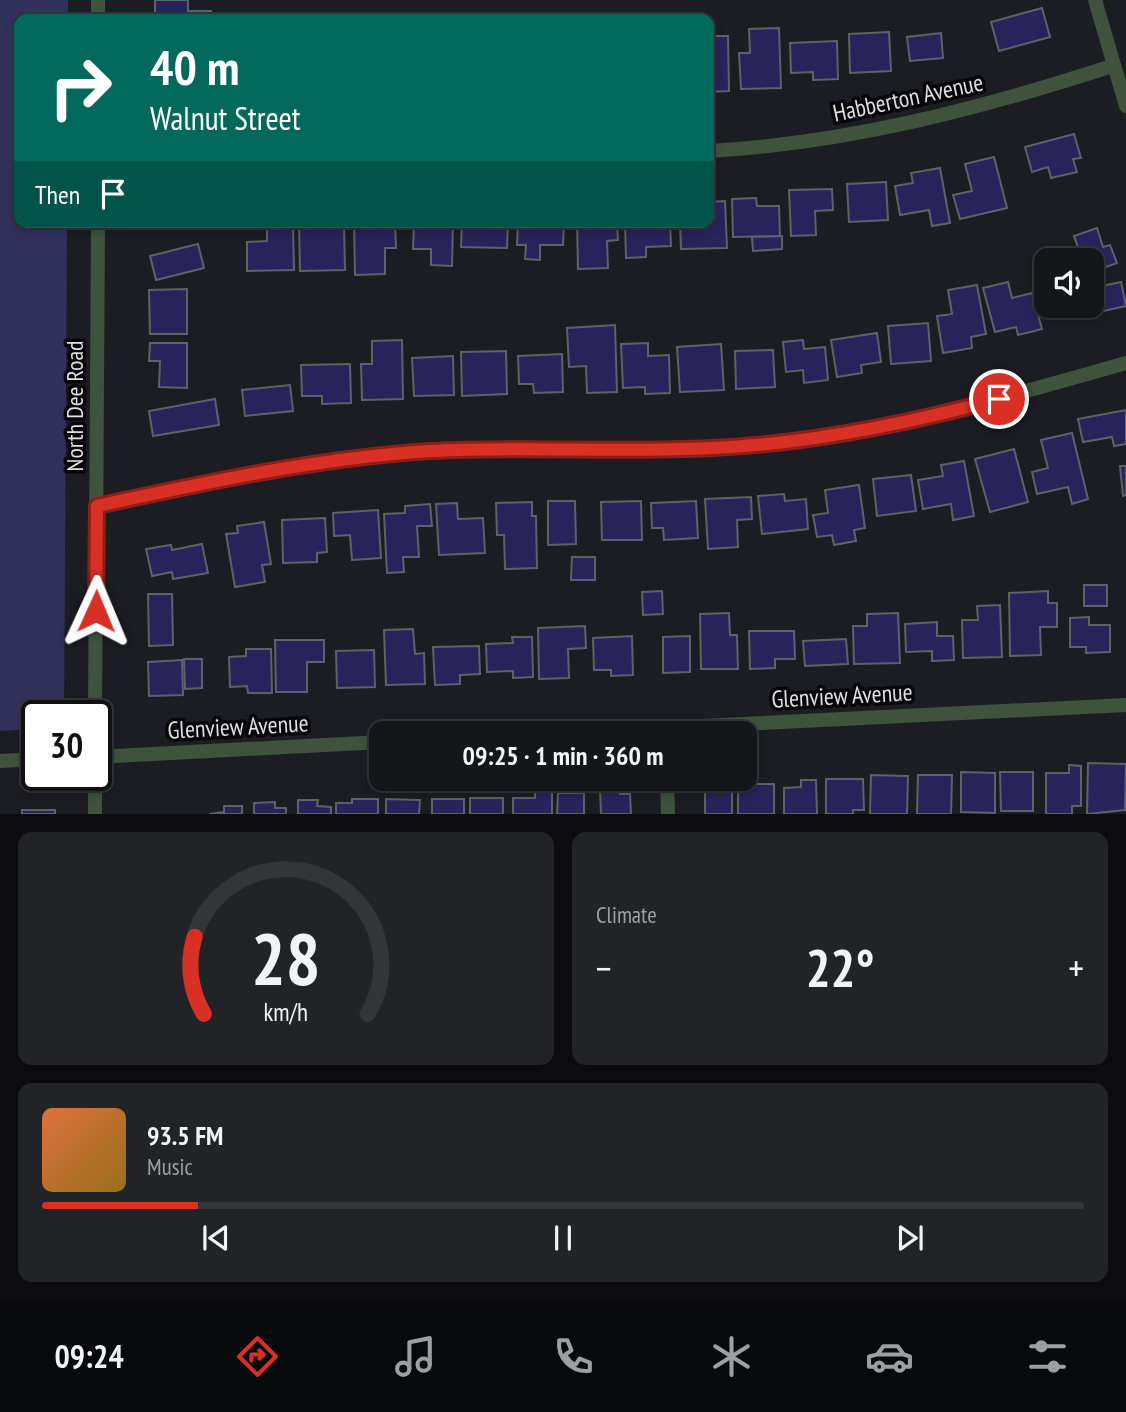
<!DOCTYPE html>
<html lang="en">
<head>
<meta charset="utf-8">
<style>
  :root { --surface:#15161a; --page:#222327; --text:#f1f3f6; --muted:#9d9fa2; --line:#343539; --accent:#d93025 }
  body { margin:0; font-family:"PT Sans Narrow",sans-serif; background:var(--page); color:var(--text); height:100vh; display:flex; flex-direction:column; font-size:26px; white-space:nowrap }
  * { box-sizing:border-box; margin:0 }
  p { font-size:23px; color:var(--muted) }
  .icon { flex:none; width:38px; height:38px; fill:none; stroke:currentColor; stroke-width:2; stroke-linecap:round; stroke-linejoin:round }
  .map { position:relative; height:814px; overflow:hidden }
  .side { display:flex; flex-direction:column; gap:18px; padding:18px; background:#0c0c0e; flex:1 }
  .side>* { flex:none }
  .hud { position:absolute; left:14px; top:14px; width:700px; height:214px; border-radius:14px; box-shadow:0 4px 10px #0003,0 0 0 2px var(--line); background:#00695c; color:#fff; overflow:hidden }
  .tools { position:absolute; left:1034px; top:248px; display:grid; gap:14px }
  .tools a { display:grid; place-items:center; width:70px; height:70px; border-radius:14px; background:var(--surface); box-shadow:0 4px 10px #0003,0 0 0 2px var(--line); font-size:35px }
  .speed { position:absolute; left:21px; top:700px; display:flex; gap:14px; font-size:35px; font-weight:700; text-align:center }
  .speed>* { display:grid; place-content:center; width:91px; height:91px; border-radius:50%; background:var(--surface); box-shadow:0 4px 10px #0003,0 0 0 2px var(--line); line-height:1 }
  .speed .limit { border:4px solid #111; border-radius:10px; background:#fff; color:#111 }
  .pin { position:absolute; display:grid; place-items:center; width:60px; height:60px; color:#fff; margin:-30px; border:4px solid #fff; border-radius:50%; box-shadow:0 2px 7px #0007 }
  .me { position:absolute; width:77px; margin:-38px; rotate:1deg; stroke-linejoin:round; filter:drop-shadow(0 0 5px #0008) }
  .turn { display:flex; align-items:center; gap:24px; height:147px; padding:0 21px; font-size:32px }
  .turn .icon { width:91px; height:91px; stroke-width:2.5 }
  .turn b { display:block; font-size:49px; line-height:60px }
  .then { display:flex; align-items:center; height:66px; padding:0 21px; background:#0003; gap:14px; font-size:26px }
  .big { font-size:52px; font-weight:600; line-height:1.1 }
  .side .widget { flex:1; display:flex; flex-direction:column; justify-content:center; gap:10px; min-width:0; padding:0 24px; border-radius:14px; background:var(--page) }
  .side .dial { align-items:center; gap:0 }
  .dial svg { height:182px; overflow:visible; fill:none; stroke:var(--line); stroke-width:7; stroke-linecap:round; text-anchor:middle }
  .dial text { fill:var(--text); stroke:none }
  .song { display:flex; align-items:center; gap:21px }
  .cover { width:84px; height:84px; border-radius:10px; background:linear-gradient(135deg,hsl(20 70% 55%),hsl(40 70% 35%)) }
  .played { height:7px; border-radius:4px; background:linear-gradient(90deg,var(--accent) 15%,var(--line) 15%) }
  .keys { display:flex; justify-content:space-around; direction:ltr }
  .heat { display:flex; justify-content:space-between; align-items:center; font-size:38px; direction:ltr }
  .side .tiles { flex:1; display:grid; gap:18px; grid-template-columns:1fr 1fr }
  .widget:last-child { grid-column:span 2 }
  .trip { position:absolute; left:369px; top:721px; width:388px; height:70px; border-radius:14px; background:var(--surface); box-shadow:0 4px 10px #0003,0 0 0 2px var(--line); font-weight:600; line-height:70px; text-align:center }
  .tabs { display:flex; height:112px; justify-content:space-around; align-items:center; background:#08090a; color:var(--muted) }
  .tabs .icon { width:49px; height:49px }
  .tabs .current { color:var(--accent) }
  .tabs b { font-size:32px; color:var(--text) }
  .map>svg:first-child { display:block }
  .green { fill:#32315c }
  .building { fill:#28235a; stroke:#606068; stroke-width:2 }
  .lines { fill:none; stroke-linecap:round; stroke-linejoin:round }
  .street { stroke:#3e523c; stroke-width:14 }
  .route-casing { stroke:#8d1f18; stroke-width:18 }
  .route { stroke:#d93025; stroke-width:12 }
  .labels { text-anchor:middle; stroke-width:7; stroke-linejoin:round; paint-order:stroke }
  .street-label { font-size:24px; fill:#dfdfe4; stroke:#07070a }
</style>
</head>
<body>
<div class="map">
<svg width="1126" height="814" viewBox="0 0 1126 814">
  <rect width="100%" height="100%" fill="#1c1d23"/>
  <polygon class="green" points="0,0 68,0 68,19 19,19 19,222 67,222 64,716 37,716 37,729 0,731"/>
  <g class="building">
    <polygon points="155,0 188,0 188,11 211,11 211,19 155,19"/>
    <polygon points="1042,8 1050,37 999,51 991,22"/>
    <polygon points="779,28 781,88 741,89 739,53 750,53 749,29"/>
    <polygon points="889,32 891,71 850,73 849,34"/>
    <polygon points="941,33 943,58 910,61 907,37"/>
    <polygon points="710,36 728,36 729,91 709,92"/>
    <polygon points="837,41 838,79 813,80 813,72 791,73 790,43"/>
    <polygon points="1074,134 1081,158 1073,159 1077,172 1051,178 1048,167 1032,172 1025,147"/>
    <polygon points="994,157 1007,208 960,219 953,195 972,191 965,164"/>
    <polygon points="940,168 950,223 932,226 929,210 900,215 895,186 913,183 911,173"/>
    <polygon points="886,182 888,220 849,222 847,184"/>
    <polygon points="832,189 833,210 815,211 816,235 791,236 789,190"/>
    <polygon points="756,198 757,206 779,206 780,236 733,237 732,199"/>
    <polygon points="725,201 727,248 681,249 680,222 709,222 709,202"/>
    <polygon points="354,222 395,222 396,248 385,248 385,274 355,275"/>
    <polygon points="414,222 453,222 452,266 431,265 431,249 413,249"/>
    <polygon points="462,222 508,222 507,248 461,247"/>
    <polygon points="518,222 564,222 563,245 540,245 540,260 525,259 526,245 517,245"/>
    <polygon points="577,222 617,222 618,240 607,241 608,268 578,269"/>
    <polygon points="670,222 671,246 646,247 646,257 626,258 625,223"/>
    <polygon points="344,223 345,270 300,271 299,224"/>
    <polygon points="293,225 294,270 247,271 247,242 267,241 267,226"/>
    <polygon points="1097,228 1103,247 1110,245 1117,263 1092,272 1092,261 1083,261 1074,236"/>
    <polygon points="782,236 782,249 753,251 752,237"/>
    <polygon points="198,244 204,268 156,280 150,256"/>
    <polygon points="1008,282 1012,298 1032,293 1042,329 1018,335 1016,327 995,332 983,288"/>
    <polygon points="1121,282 1126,306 1076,317 1074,306 1092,306 1092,288"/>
    <polygon points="977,285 986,334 971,337 972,348 943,353 937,316 952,314 948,290"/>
    <polygon points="187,289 187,334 150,334 149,290"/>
    <polygon points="928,323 931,361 891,364 888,326"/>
    <polygon points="615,325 617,392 587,393 586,366 569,367 567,328"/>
    <polygon points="877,333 881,362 861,365 862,373 837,377 831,340"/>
    <polygon points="402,340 403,399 362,400 361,364 372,364 372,341"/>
    <polygon points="803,340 804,349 825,347 828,380 804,383 803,370 786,372 783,342"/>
    <polygon points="150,343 187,343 187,388 159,387 160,361 149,361"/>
    <polygon points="648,343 648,356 669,355 670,393 645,394 645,387 623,388 621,344"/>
    <polygon points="721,344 724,390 680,392 677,347"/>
    <polygon points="773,350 775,387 736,389 735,351"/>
    <polygon points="506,351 507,394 462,396 461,352"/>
    <polygon points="562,354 563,392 534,393 533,384 519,384 518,356"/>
    <polygon points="453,356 454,395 414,396 412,358"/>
    <polygon points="350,364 351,403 322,404 322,396 302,396 301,365"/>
    <polygon points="290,385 293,411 245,416 242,390"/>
    <polygon points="215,399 219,425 153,436 149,411"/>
    <polygon points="1126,410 1126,444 1114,446 1112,437 1083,442 1078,419"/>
    <polygon points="1072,433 1088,499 1072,504 1068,487 1037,494 1032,472 1048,468 1041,440"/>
    <polygon points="1014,449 1028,502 990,512 975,459"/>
    <polygon points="964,461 974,516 953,520 951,504 923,509 918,480 943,476 941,465"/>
    <polygon points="1120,466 1126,466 1126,495 1123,496"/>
    <polygon points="911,475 916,511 877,516 873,479"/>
    <polygon points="859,485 865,528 854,530 856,541 834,545 832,535 817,537 813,515 828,513 825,490"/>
    <polygon points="784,494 785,501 806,499 808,529 762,534 758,496"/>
    <polygon points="751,497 752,519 737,520 738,547 708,549 705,499"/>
    <polygon points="548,501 575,501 576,544 548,545"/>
    <polygon points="641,501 642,540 602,540 601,502"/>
    <polygon points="696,501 698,538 664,540 663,528 652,528 651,503"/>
    <polygon points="532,502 532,516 536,516 537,568 505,569 504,535 497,535 496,503"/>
    <polygon points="457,503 458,519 483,518 485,553 439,555 436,504"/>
    <polygon points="430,504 432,526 417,526 419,557 403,557 404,572 387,573 384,514 405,513 405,506"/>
    <polygon points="378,510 381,558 352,560 350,535 334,536 333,513"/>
    <polygon points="325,518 327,552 317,553 317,562 283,563 282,520"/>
    <polygon points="264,522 271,564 262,565 265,582 235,587 226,534 238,533 237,526"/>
    <polygon points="202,544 208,573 173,579 172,572 152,576 146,549 171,545 172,550"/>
    <polygon points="572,557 595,557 595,580 571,580"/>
    <rect x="1084" y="585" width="23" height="21"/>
    <polygon points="662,591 663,614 643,615 642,592"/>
    <polygon points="1048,591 1048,603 1057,603 1057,627 1040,627 1041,655 1010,656 1009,593"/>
    <polygon points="148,594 172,594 173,645 149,646"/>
    <polygon points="1000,605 1002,657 963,658 962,620 978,620 977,606"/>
    <polygon points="729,613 730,635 737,635 738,669 701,669 700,614"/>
    <polygon points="898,613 900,663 854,664 853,626 867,626 867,614"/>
    <polygon points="1089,617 1089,625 1110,625 1110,652 1086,653 1086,647 1070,647 1070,618"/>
    <polygon points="937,622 937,636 953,636 954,660 932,661 932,651 906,652 905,624"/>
    <polygon points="585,626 586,648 568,649 569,678 539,679 538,628"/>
    <polygon points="413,629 415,654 424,653 425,684 386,685 384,630"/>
    <polygon points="749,631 794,631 795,659 775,659 775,668 750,669"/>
    <polygon points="632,636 633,675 611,676 611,670 594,670 593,638"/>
    <polygon points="690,636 690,672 663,673 663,637"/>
    <polygon points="512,637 532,637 533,677 513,678 513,671 487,672 486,644 513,643"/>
    <polygon points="846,639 848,664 805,666 803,641"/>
    <polygon points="275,640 324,640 324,662 307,662 307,692 276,692"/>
    <polygon points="479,646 480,674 460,675 460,684 435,685 433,647"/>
    <polygon points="246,649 271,649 272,693 248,693 247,686 230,687 229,657 246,656"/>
    <polygon points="374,650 375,687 337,688 336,651"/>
    <polygon points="184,659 202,659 202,688 185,689"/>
    <polygon points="182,660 183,695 149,696 148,662"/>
    <polygon points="1088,763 1126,764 1125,810 1087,814"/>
    <polygon points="1069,765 1081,766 1081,806 1072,806 1072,814 1046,814 1046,773 1069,773"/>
    <polygon points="961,772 995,773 995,813 961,812"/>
    <polygon points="1000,772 1033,772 1033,811 1001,811"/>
    <polygon points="871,775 908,776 907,814 870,814"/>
    <polygon points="918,775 952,775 951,814 917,814"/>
    <polygon points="826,779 863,779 864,810 853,810 853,814 826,814"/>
    <polygon points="801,780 816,780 817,814 784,814 784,788 801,787"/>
    <rect x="738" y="784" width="36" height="30"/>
    <rect x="705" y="785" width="27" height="29"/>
    <polygon points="600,788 620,788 620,794 630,794 631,814 601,814"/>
    <polygon points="535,791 552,791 552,814 513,814 513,798 535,798"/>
    <polygon points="558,793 584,793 584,814 557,814"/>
    <rect x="470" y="798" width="33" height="16"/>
    <polygon points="352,799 378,799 378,814 336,814 336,803 352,803"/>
    <polygon points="386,799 420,800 419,814 386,814"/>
    <rect x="432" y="799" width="32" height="15"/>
    <polygon points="298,800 318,800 317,806 331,807 331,814 298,814"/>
    <polygon points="275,802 275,808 286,808 286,814 254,814 254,803"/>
    <polygon points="224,806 242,806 242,814 209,814 224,812"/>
    <rect x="22" y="810" width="33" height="4"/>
  </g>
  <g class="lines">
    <g class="street">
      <polyline points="98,0 98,19"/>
      <polyline points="1095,0 1126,106"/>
      <path d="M709 151C848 143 980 109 1112 66"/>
      <path d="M97 506C208 482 318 458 431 451 546 444 661 456 775 443 895 429 1011 396 1126 363"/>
      <polyline points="95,716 98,222"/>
      <polyline points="560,733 1126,705"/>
      <polyline points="96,757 382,742"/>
      <polyline points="0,761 37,759"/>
      <polyline points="95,775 95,814"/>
      <polyline points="667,779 668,814"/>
    </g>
  </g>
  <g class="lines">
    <defs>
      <path id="route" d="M96 611 97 506C208 482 318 458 431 451 525 446 619 453 712 448 808 444 906 424 999 399"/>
    </defs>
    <use href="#route" class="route-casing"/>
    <use href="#route" class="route"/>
  </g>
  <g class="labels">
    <g class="street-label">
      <text transform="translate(908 98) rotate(-12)" y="8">Habberton Avenue</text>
      <text transform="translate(75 406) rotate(-90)" y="8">North Dee Road</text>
      <text transform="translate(842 696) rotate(-3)" y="8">Glenview Avenue</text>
      <text transform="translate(238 727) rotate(-3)" y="8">Glenview Avenue</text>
    </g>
  </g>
</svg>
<div class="tools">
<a><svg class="icon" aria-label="sound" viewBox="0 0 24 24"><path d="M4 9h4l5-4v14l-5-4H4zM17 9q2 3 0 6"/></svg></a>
</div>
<div class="speed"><div class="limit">30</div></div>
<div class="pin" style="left:999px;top:399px;background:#d93025"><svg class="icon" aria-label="arrive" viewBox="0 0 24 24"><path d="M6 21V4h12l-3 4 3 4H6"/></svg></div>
<svg class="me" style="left:96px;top:611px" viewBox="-20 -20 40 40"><path d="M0-17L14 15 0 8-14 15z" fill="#d93025" stroke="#fff" stroke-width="4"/></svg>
<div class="trip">09:25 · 1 min · 360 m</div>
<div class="hud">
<div class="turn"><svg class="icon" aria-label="right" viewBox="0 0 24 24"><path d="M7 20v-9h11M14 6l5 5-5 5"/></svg><div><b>40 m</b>Walnut Street</div></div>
<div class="then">Then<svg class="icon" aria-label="arrive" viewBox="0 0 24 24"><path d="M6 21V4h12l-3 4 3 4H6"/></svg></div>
</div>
</div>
<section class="side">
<div class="tiles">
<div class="widget dial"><svg viewBox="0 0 100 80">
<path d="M14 69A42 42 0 1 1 86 69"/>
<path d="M14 69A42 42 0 0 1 10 35" stroke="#d93025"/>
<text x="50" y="56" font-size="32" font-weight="700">28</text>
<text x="50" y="72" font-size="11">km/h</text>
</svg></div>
<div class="widget"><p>Climate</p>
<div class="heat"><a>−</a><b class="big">22°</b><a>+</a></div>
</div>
<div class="widget">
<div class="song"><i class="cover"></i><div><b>93.5 FM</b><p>Music</p></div></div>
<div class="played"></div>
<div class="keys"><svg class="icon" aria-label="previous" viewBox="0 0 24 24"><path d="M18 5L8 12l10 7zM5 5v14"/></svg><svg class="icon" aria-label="pause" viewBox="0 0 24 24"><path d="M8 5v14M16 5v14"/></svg><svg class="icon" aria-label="next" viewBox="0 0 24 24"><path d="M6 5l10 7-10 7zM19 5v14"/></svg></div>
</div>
</div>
</section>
<nav class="tabs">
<b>09:24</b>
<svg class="icon current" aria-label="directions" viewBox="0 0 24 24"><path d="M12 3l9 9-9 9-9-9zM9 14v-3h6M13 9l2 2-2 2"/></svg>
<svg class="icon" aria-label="music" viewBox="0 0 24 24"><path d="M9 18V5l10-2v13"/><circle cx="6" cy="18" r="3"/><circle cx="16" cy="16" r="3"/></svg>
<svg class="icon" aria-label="phone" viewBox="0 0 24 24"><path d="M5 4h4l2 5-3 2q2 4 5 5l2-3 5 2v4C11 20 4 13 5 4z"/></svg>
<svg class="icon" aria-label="climate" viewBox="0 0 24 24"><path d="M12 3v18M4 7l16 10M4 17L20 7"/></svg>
<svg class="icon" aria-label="car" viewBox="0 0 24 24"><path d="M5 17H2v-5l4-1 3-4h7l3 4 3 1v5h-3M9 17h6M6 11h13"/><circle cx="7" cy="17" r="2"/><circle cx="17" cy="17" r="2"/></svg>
<svg class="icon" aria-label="filters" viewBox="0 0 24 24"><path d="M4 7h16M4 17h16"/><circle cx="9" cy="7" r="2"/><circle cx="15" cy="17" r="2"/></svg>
</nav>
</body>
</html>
